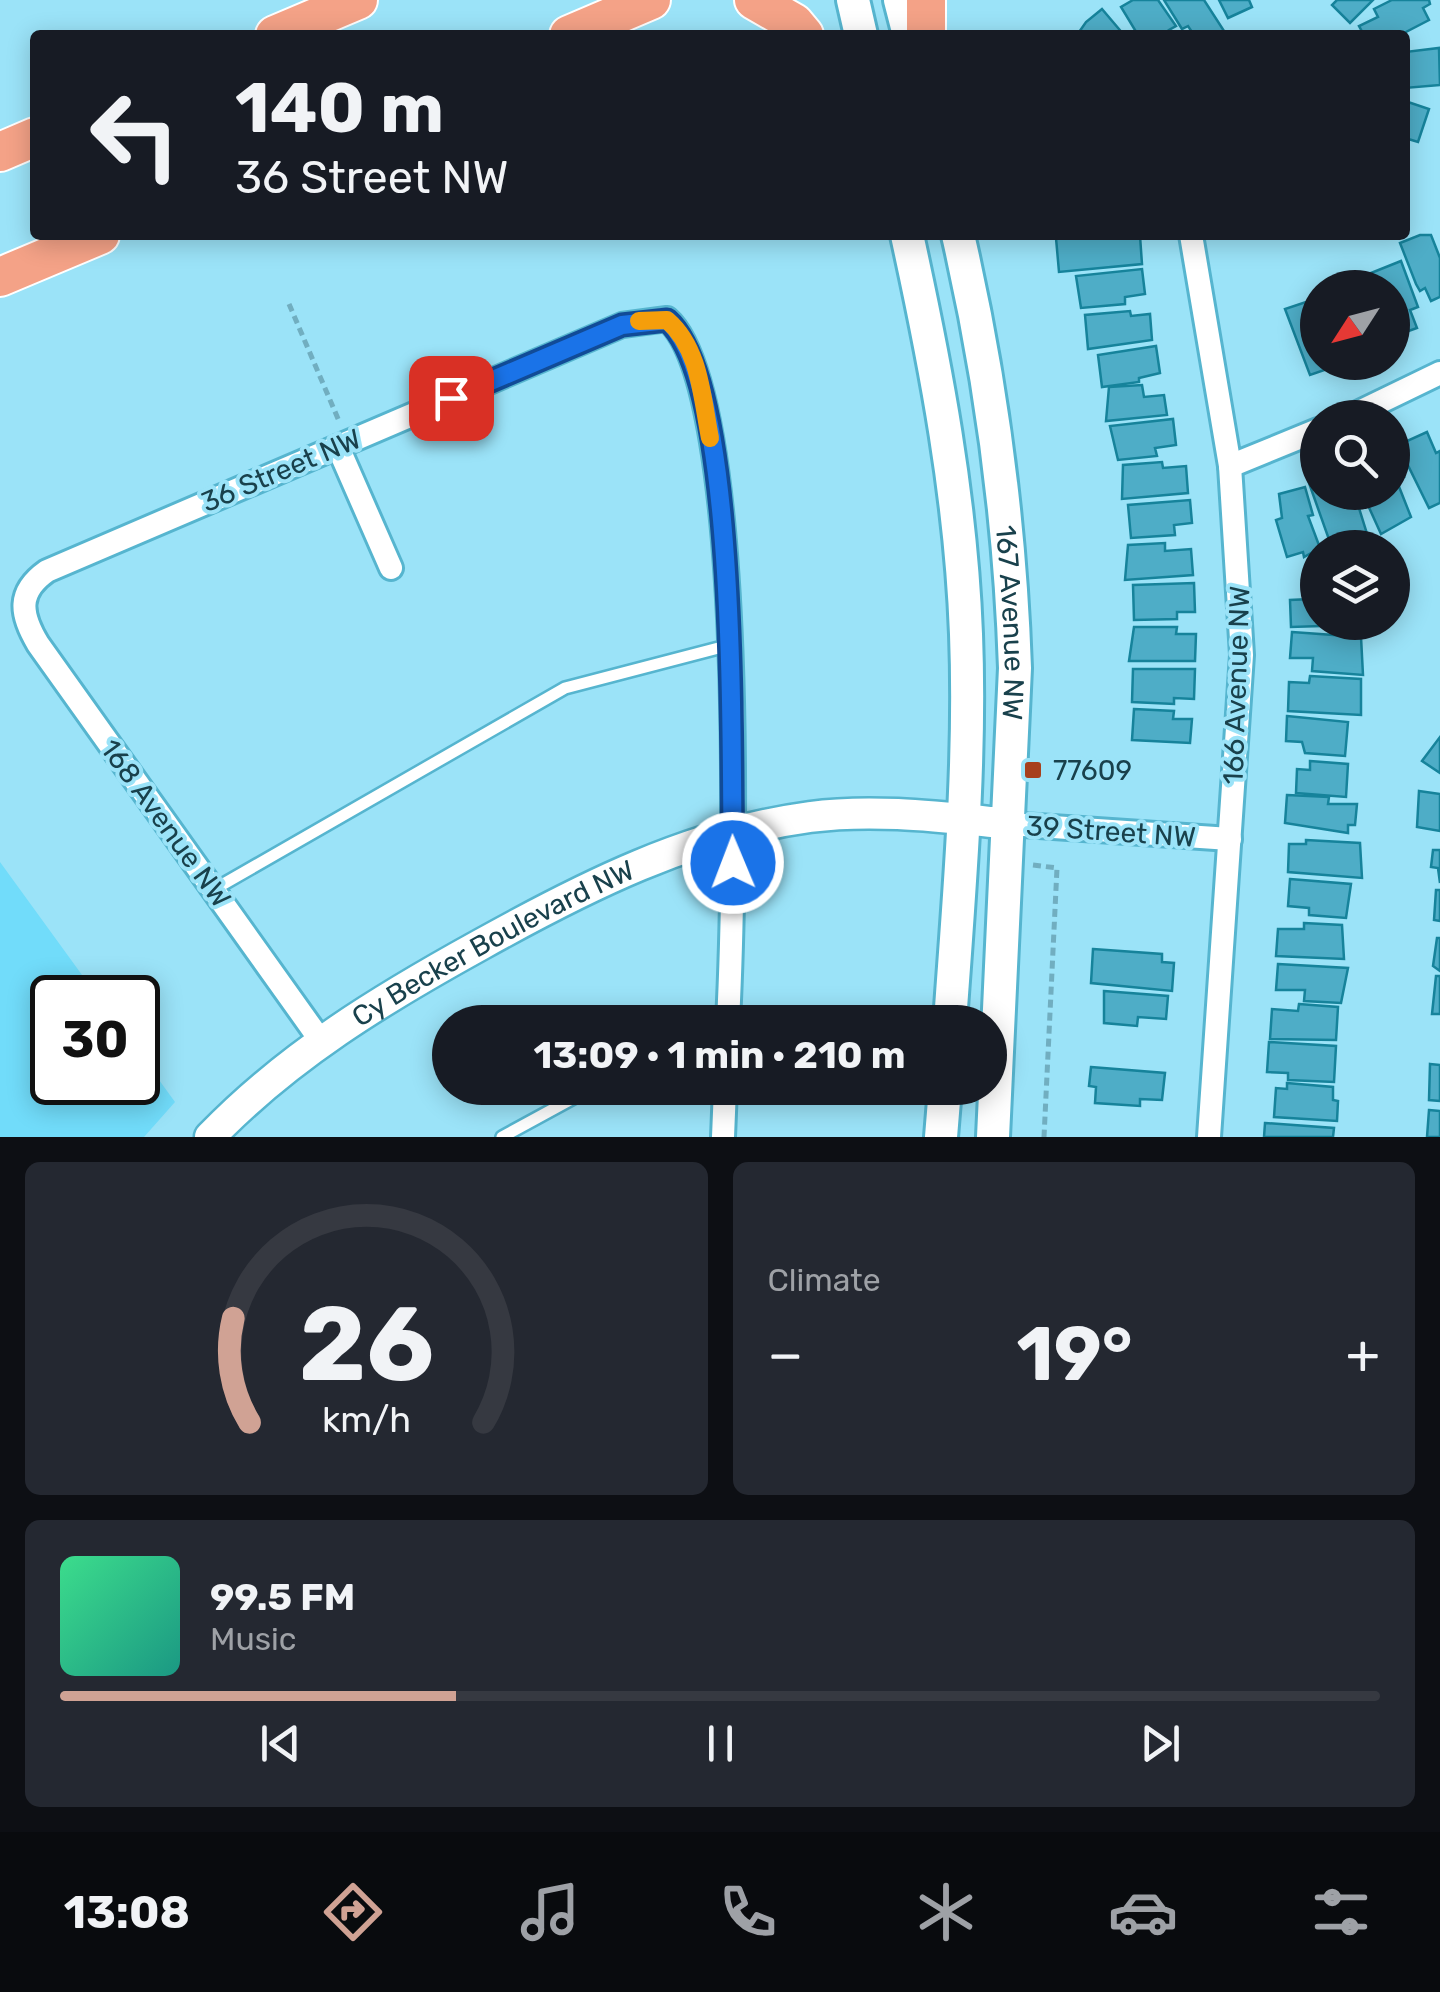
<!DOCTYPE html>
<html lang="en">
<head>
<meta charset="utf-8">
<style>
  :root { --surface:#171b24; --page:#242831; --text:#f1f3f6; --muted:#9ea1a6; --line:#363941; --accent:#d0a294 }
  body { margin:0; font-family:Rubik,sans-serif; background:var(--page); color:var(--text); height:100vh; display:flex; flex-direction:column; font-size:38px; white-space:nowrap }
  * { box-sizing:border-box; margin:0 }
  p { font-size:32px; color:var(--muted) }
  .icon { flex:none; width:55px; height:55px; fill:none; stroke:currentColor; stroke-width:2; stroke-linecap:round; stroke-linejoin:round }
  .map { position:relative; height:1137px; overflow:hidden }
  .details { display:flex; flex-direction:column; gap:25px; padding:25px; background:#0d0f14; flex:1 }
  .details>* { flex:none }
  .hud { position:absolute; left:30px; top:30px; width:1380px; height:210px; border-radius:10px; box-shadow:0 5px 25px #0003; background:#171b24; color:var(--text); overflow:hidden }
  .needle { width:65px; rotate:234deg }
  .fabs { position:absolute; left:1300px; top:270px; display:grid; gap:20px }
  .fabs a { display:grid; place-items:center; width:110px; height:110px; border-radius:50%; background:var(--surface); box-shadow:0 5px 25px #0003; font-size:50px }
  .speed { position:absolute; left:30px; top:975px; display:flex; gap:20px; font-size:50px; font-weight:700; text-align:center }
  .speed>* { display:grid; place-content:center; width:130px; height:130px; border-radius:50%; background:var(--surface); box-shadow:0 5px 25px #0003; line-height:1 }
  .speed .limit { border:5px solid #111; border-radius:15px; background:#fff; color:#111 }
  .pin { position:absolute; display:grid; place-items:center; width:85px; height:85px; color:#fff; margin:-42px; border-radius:20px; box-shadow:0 5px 15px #0006 }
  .me { position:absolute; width:110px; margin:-55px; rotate:359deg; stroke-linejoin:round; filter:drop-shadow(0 0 8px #0008) }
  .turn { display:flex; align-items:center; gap:35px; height:210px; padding:0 40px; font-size:45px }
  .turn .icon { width:130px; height:130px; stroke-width:2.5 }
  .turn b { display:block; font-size:70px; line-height:85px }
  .big { font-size:75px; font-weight:700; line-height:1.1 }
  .details .card { flex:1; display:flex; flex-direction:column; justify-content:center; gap:15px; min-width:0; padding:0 35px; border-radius:15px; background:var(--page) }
  .details .dial { align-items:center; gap:0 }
  .dial svg { height:260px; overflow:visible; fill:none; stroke:var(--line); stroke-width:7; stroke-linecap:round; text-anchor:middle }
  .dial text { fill:var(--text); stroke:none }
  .song { display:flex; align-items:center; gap:30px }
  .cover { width:120px; height:120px; border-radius:15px; background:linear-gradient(135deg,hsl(150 70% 55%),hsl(170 70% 35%)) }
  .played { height:10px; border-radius:5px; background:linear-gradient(90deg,var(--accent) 30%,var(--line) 30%) }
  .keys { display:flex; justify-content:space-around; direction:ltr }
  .heat { display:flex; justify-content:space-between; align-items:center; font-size:55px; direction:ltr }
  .details .tiles { flex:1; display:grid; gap:25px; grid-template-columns:1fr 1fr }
  .card:last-child { grid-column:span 2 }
  .trip { position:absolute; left:432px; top:1005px; width:575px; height:100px; border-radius:50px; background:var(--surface); box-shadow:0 5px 25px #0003; font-weight:700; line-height:100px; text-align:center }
  .menu { display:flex; height:160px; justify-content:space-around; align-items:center; background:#090b0e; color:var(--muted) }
  .menu .icon { width:70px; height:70px }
  .menu .selected { color:var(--accent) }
  .menu b { font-size:45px; color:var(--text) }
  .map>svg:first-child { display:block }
  .built { fill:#71dcfa }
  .building { fill:#4eadc7; stroke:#16839b; stroke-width:2.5 }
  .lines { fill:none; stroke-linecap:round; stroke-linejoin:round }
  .service-casing { stroke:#56b5cf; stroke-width:16 }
  .minor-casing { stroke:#56b5cf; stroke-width:28 }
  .tertiary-casing { stroke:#56b5cf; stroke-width:35 }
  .secondary-casing { stroke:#56b5cf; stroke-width:38 }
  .primary-casing { stroke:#fff; stroke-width:42 }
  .path { stroke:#71aec0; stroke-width:5; stroke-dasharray:8 5; stroke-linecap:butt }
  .service { stroke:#fff; stroke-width:11 }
  .minor { stroke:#fff; stroke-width:22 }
  .tertiary { stroke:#fff; stroke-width:30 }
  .secondary { stroke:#fff; stroke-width:32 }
  .primary { stroke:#f4a287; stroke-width:38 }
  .route-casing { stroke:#114b97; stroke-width:25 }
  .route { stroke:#1a73e8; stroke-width:18 }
  .slow { stroke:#f59e0b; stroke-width:18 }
  .poi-dot { fill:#a7401d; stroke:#9be3f8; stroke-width:4 }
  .labels { text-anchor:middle; stroke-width:8; stroke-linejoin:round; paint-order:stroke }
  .street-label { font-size:28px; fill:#19414c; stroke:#9be3f8 }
  .poi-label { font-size:28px; fill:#19414c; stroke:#9be3f8; text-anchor:start }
</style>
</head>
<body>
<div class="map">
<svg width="1440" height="1137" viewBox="0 0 1440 1137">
  <rect width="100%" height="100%" fill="#9be3f8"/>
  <polygon class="built" points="0,862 98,997 52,998 52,1082 138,1082 138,1051 175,1102 144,1137 0,1137"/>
  <g class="building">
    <polygon points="1133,0 1158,0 1176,26 1169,30 1172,35 1138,35 1121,7"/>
    <polygon points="1164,0 1204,0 1226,34 1194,35 1188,26 1182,29"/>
    <polygon points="1219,0 1249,0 1252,7 1228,18"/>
    <polygon points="1337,0 1373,0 1350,23 1332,5"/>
    <polygon points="1392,0 1429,0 1430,4 1423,8 1429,20 1400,35 1364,35 1359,26 1378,17 1374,9"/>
    <polygon points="1102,9 1124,35 1077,35 1086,22"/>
    <polygon points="1439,48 1440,85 1405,88 1405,52"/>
    <polygon points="1405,101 1429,109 1418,142 1405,138"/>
    <polygon points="1082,235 1140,236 1142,264 1059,272 1056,238"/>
    <polygon points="1420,235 1431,235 1440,258 1440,297 1431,301 1425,288 1420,291 1416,284 1400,243"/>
    <polygon points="1401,261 1418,307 1410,310 1417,328 1392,337 1392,288 1371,288 1366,275"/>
    <polygon points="1142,269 1145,294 1125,297 1125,304 1081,308 1076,276"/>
    <polygon points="1318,298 1318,362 1336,366 1310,375 1285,309"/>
    <polygon points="1130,311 1131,316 1150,314 1152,340 1088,349 1085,315"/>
    <polygon points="1156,346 1160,373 1139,378 1139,382 1102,387 1098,355"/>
    <polygon points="1142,385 1144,397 1164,395 1167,415 1106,421 1109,387"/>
    <polygon points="1173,419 1176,445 1155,448 1157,456 1118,460 1110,426"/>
    <polygon points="1427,432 1436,453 1440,451 1440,503 1429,508 1398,445"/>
    <polygon points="1393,449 1404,477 1396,479 1411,517 1381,534 1362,492 1392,492"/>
    <polygon points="1162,462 1163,468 1186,466 1188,493 1122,499 1123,465"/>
    <polygon points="1318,480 1318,492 1354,492 1368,537 1353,542 1354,547 1332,548 1309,483"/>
    <polygon points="1305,487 1313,515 1308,516 1320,548 1304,557 1303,552 1287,557 1276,520 1282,518 1279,494"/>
    <polygon points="1190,500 1192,523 1174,525 1175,535 1131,538 1128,505"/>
    <polygon points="1165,543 1165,551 1191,549 1193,575 1125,580 1128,545"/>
    <polygon points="1194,583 1195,612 1177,612 1177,619 1134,620 1133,585"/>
    <polygon points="1311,591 1318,591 1318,622 1354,625 1291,627 1290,600 1311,599"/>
    <polygon points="1134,627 1177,627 1176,634 1196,634 1195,661 1129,661"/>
    <polygon points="1292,632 1361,637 1363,675 1312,671 1313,658 1290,658"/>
    <polygon points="1133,669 1195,669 1194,699 1174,698 1174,704 1132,702"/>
    <polygon points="1310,676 1361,679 1361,715 1288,711 1289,682 1309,683"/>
    <polygon points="1134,709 1174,711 1173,719 1192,719 1190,743 1132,740"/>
    <polygon points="1287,716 1348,722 1345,756 1305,753 1302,742 1286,741"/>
    <polygon points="1440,737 1440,773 1422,761"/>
    <polygon points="1310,761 1348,764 1346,797 1296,793 1297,769 1310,770"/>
    <polygon points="1419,791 1440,794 1440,831 1417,827"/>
    <polygon points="1287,795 1329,797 1328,804 1357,804 1355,825 1348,825 1348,833 1285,823"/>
    <polygon points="1306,840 1360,843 1362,878 1288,872 1289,844 1306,844"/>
    <polygon points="1433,850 1440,850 1440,883 1438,868 1431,867"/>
    <polygon points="1290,879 1351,884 1346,918 1309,915 1309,908 1288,906"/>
    <polygon points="1436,890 1440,890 1440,921 1434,920"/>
    <polygon points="1304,923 1342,925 1344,959 1276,956 1278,929 1304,929"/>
    <polygon points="1437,938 1440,938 1440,971 1433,966"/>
    <polygon points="1093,949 1162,954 1162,962 1174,963 1172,991 1091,983"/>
    <polygon points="1278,964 1348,968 1341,1003 1304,1001 1305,990 1276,990"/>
    <polygon points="1436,976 1440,976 1440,1014 1432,1014"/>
    <polygon points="1104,991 1168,996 1166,1019 1138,1017 1137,1026 1104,1023"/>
    <polygon points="1299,1004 1338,1007 1336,1040 1270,1039 1272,1009 1298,1011"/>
    <polygon points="1269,1042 1336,1046 1334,1082 1288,1080 1288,1073 1267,1072"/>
    <polygon points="1430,1064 1440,1065 1440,1101 1429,1100"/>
    <polygon points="1091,1067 1165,1073 1162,1100 1140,1099 1140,1106 1095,1103 1096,1087 1089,1086"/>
    <polygon points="1287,1083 1333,1087 1333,1100 1338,1101 1337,1121 1274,1117 1276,1088 1287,1089"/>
    <polygon points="1429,1110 1440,1111 1440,1137 1427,1137"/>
    <polygon points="1265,1123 1334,1128 1333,1137 1264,1137"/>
  </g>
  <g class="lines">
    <defs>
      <g id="service">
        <polyline points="213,890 565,688 730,645"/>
        <polyline points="502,1137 592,1088"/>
      </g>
      <g id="minor">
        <polyline points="1191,235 1230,466 1242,655 1209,1137"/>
        <polyline points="1347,418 1440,373"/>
        <polyline points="338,447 391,568"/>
        <polyline points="1230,466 1318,430"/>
        <polyline points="994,823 1230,839"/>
        <path d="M321 1041 38 644C20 614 17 592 47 571L622 325 667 319C749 390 734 902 728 1022"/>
        <polyline points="723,1137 725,1088"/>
      </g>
      <g id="tertiary">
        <path id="s1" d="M210 1137C288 1056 382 999 480 945 584 887 691 833 810 817 870 809 933 816 992 822"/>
      </g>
      <g id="secondary">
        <polyline points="853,0 861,35"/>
        <polyline points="900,0 909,35"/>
        <path d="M907 235C936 367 961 499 966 634 971 763 959 894 950 1022"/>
        <path id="s2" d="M958 235C991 378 1010 521 1015 668L993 1137"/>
        <polyline points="941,1137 945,1088"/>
      </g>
      <g id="primary">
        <polyline points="754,0 794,23 804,35"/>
        <polyline points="926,0 926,35"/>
        <polyline points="275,35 358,0"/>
        <polyline points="569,35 651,0"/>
        <polyline points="0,152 35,137"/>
        <polyline points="0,277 100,235"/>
      </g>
    </defs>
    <use href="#service" class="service-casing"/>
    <use href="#minor" class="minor-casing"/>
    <use href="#tertiary" class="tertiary-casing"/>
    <use href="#secondary" class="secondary-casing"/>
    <use href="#primary" class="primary-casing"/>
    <g class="path">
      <polyline points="289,304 339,421"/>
      <polyline points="1033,865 1057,868 1044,1137"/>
    </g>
    <use href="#service" class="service"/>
    <use href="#minor" class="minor"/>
    <use href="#tertiary" class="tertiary"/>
    <use href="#secondary" class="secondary"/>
    <use href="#primary" class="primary"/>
  </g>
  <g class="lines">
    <defs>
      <path id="route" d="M451 398 622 325 667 320C740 384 730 758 733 863"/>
    </defs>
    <use href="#route" class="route-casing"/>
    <use href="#route" class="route"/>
    <path class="slow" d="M639 321 667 320C700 348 702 398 710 438"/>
  </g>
  <rect class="poi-dot" x="1023" y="760" width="20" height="20" rx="5"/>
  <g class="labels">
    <g class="street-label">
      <text transform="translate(281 470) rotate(-23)" y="10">36 Street NW</text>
      <text dy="10" stroke="none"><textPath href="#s2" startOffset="392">167 Avenue NW</textPath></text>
      <text transform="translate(1236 685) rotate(-88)" y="10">166 Avenue NW</text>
      <text transform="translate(166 823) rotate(54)" y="10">168 Avenue NW</text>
      <text transform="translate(1111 831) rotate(4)" y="10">39 Street NW</text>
      <text dy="10" stroke="none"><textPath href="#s1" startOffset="345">Cy Becker Boulevard NW</textPath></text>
    </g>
    <g class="poi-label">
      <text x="1053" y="780">77609</text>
    </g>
  </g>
</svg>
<div class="fabs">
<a><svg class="needle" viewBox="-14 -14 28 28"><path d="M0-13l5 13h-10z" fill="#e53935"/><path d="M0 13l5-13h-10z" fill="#9ea1a6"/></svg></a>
<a><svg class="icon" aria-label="search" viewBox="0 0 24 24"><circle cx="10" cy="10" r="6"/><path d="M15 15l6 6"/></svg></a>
<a><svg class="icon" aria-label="layers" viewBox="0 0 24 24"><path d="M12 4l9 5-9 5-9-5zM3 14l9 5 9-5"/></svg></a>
</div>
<div class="speed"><div class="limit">30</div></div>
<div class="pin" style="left:451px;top:398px;background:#d93025"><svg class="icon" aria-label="arrive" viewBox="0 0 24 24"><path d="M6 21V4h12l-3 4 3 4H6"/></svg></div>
<svg class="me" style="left:733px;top:863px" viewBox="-20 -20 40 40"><circle r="17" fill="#1a73e8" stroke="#fff" stroke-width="3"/><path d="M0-11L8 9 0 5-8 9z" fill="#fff"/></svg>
<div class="trip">13:09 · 1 min · 210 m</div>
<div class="hud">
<div class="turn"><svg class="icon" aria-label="left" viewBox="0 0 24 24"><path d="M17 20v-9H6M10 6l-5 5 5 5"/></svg><div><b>140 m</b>36 Street NW</div></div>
</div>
</div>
<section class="details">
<div class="tiles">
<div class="card dial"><svg viewBox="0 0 100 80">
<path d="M14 69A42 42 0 1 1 86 69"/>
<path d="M14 69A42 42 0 0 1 9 37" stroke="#d0a294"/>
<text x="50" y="56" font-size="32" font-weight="700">26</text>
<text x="50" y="72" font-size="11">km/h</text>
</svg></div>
<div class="card"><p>Climate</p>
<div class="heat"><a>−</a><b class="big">19°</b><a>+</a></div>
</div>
<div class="card">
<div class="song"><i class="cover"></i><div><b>99.5 FM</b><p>Music</p></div></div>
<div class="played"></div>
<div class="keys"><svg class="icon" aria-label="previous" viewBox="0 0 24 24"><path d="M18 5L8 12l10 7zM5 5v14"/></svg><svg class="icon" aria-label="pause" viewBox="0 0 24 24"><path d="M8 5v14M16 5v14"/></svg><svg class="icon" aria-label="next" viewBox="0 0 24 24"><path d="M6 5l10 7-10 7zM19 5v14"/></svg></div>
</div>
</div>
</section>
<nav class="menu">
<b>13:08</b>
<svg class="icon selected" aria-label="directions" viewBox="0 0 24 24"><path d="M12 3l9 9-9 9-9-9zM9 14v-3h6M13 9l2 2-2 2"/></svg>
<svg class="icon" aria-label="music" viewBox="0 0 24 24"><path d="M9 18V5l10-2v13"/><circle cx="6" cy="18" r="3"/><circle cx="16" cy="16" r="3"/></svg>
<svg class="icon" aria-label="phone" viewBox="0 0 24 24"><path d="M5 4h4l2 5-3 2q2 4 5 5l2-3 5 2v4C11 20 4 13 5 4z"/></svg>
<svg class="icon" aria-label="climate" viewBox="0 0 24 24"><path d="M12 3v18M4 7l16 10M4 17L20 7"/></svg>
<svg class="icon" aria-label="car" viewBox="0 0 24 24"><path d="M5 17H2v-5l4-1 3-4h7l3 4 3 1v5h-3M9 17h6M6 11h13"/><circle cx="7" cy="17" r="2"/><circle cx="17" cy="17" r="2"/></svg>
<svg class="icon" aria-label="filters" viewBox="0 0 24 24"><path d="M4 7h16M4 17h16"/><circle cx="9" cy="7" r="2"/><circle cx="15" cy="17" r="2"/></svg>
</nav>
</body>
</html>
